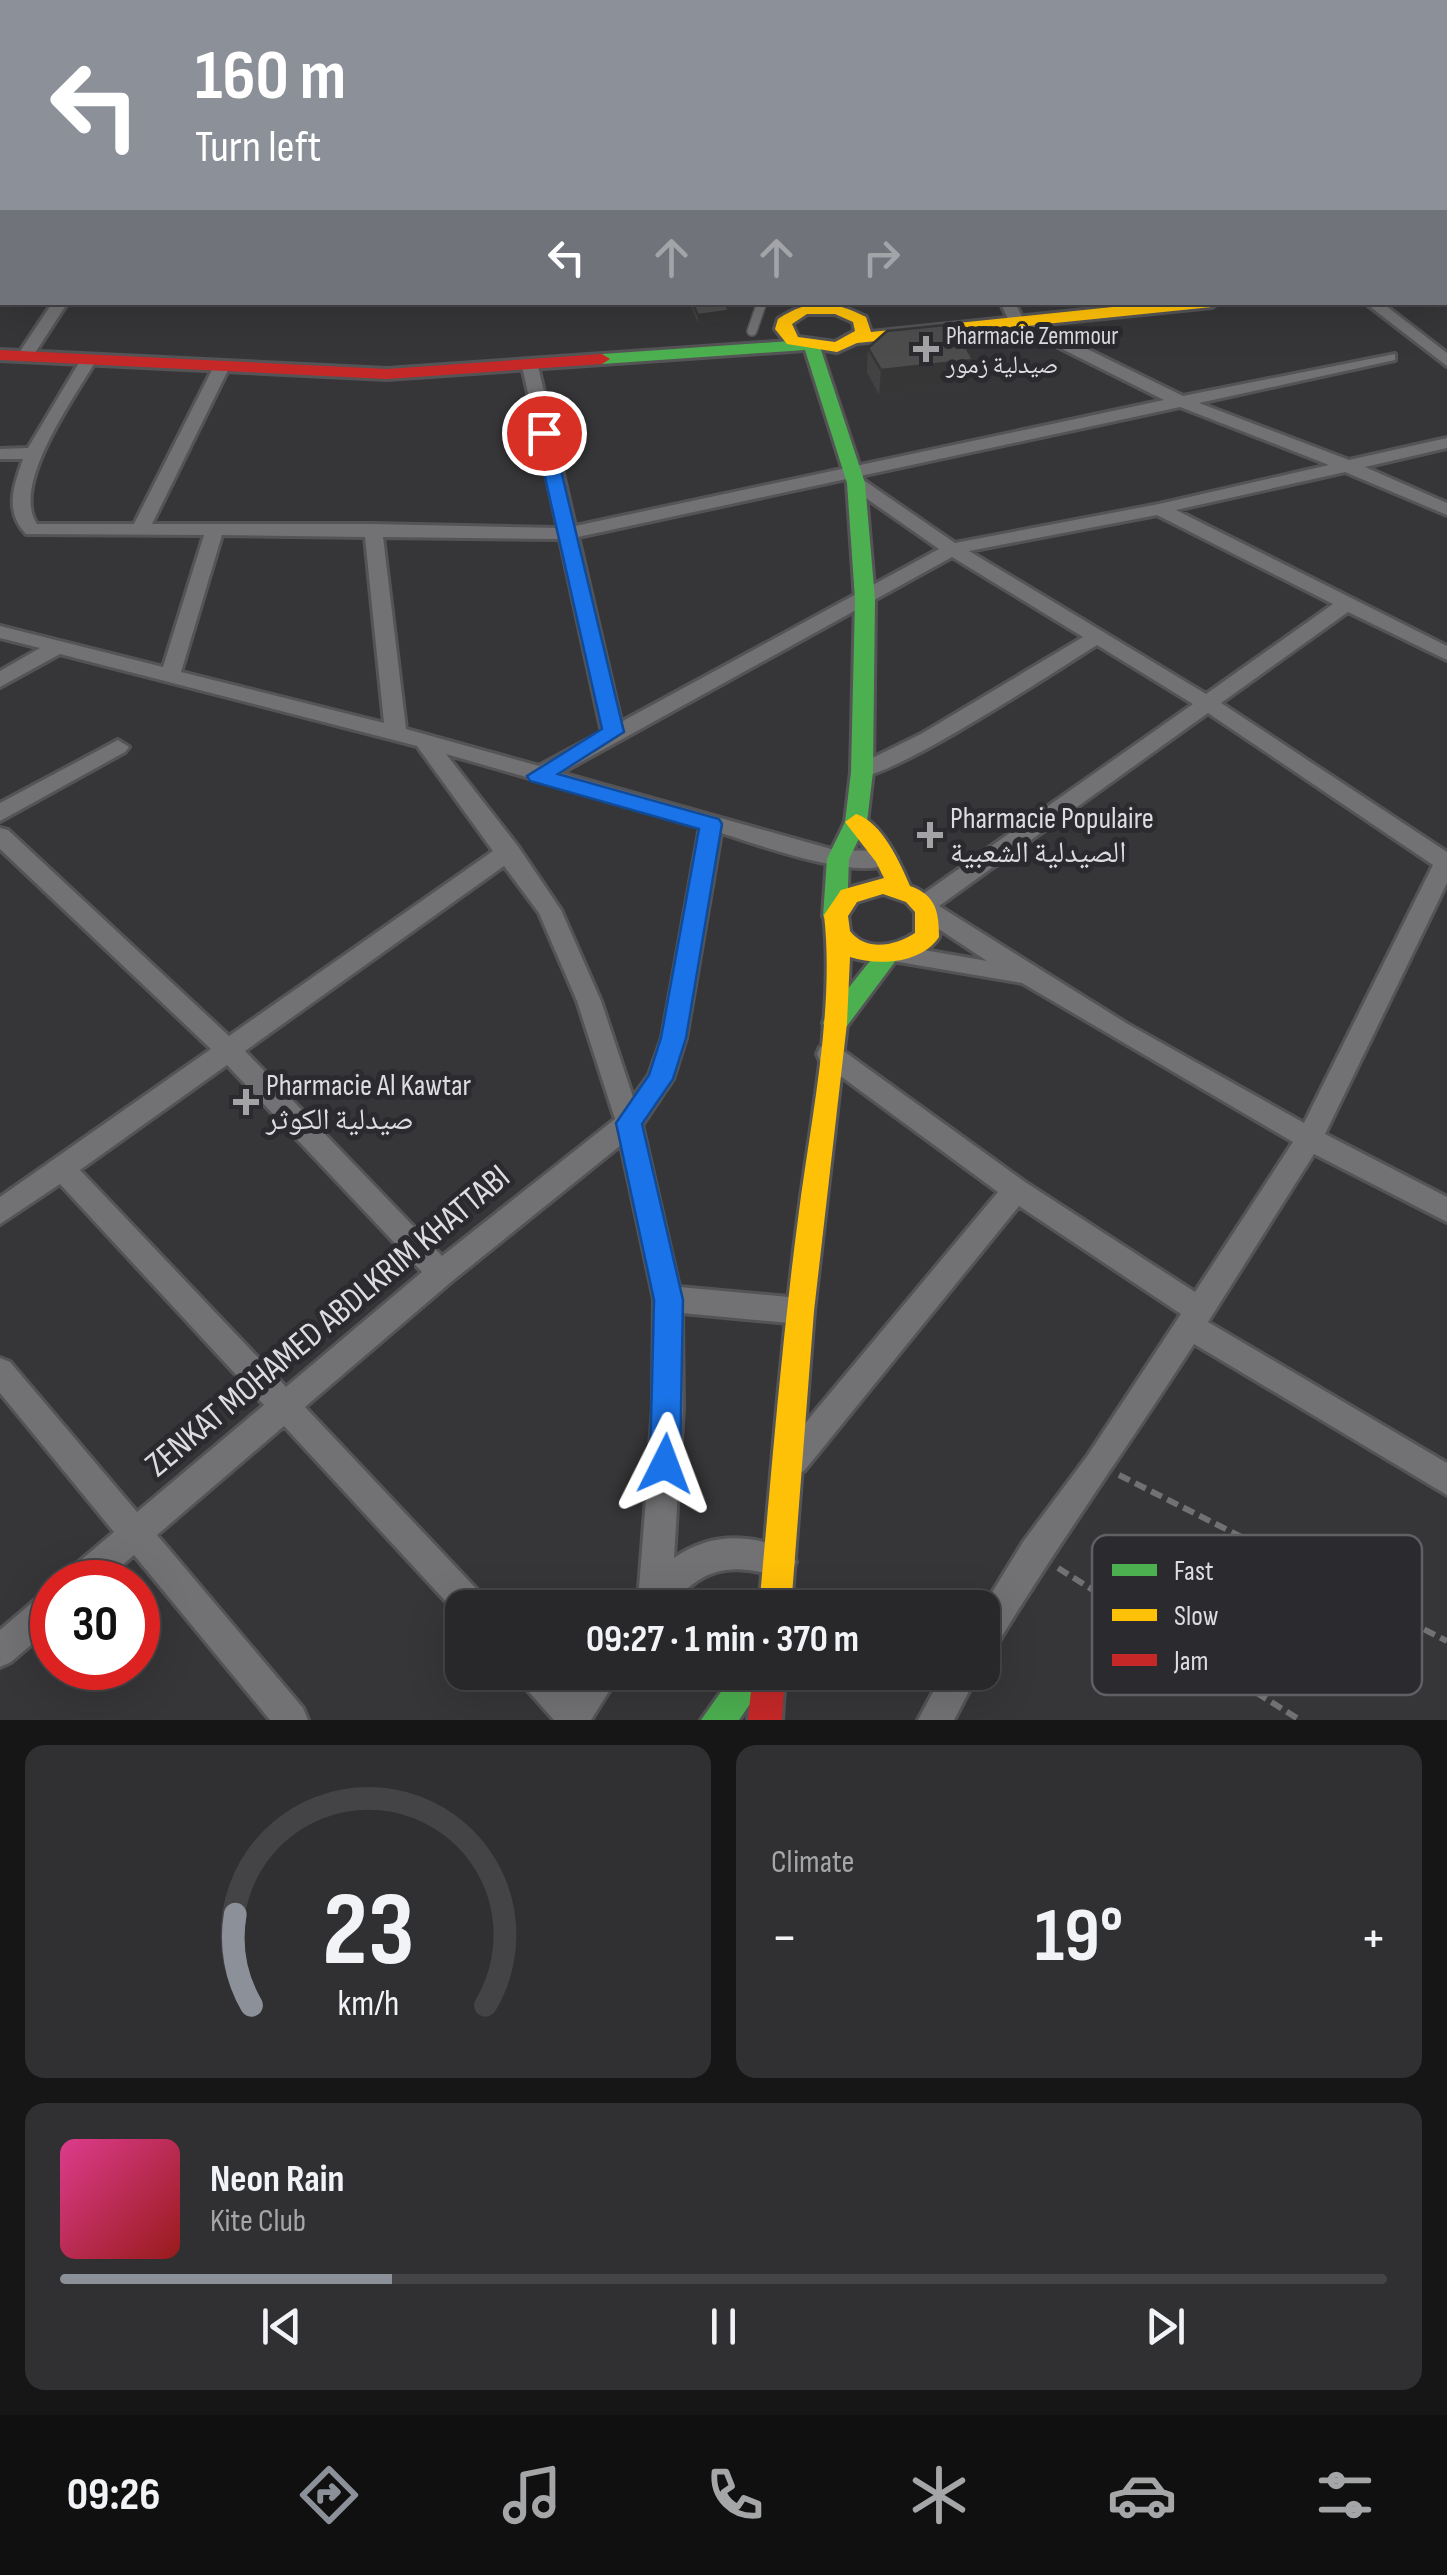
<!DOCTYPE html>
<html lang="en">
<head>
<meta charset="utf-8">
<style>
  :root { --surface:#28282a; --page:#303032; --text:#f1f3f6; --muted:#a5a6a8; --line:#444447; --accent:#8c9099 }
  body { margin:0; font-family:"Sofia Sans Condensed","Noto Naskh Arabic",sans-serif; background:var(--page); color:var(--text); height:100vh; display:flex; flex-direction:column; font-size:38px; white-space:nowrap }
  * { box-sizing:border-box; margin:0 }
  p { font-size:32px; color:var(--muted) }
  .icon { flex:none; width:55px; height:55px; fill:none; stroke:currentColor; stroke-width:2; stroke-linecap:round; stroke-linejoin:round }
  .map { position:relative; height:1720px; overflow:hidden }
  .details { display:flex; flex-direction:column; gap:25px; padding:25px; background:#161617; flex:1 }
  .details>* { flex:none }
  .hud { position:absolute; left:0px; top:0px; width:1448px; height:305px; box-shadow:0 10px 40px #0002,0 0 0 2px var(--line); background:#8c9099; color:#fff; overflow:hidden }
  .speed { position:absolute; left:30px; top:1560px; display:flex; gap:20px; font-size:50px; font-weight:700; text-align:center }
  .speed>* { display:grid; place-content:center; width:130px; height:130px; border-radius:50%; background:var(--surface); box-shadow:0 10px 40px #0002,0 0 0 2px var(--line); line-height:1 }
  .speed .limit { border:15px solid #d22; background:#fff; color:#111 }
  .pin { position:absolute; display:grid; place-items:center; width:85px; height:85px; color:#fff; margin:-42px; border:5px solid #fff; border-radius:50%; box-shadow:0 2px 10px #0007 }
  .me { position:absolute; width:110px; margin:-55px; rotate:3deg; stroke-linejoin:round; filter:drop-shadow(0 0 8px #0008) }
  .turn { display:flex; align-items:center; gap:35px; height:210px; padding:0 30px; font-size:45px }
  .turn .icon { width:130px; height:130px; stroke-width:2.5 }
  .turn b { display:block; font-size:70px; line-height:85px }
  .lanes { display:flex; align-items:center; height:95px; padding:0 30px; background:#0003; justify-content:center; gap:50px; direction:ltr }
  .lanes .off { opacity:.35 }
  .big { font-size:75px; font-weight:700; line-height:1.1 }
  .details .widget { flex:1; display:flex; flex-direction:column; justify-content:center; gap:15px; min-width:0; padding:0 35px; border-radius:20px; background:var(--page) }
  .details .dial { align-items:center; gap:0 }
  .dial svg { height:260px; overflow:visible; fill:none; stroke:var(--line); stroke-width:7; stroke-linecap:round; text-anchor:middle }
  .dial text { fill:var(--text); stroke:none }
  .song { display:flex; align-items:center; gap:30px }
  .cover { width:120px; height:120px; border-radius:15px; background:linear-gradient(135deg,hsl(330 70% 55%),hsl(0 70% 35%)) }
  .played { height:10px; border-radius:5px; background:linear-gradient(90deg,var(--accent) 25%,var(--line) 25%) }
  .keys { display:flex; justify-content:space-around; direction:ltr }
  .heat { display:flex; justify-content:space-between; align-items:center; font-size:55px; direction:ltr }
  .details .tiles { flex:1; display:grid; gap:25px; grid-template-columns:1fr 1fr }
  .widget:last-child { grid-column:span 2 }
  .trip { position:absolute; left:445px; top:1590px; width:555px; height:100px; border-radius:20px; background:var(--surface); box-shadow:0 10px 40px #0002,0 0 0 2px var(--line); font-weight:700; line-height:100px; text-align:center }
  .dock { display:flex; height:160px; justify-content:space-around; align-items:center; background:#101011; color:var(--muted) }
  .dock .icon { width:70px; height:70px }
  .dock .on { color:var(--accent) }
  .dock b { font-size:45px; color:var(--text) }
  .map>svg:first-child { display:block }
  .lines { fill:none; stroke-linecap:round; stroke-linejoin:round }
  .lane-casing { stroke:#545356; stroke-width:12 }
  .street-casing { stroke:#545356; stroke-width:6 }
  .fast-casing { stroke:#545356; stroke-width:6 }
  .slow-casing { stroke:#545356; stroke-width:6 }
  .jam-casing { stroke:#545356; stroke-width:6 }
  .path { stroke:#717072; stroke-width:6; stroke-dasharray:12 6; stroke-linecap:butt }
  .lane { stroke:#727274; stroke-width:9 }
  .street { fill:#727274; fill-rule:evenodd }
  .fast { fill:#4caf50; fill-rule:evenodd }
  .slow { fill:#ffc107; fill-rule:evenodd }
  .jam { fill:#c62828; fill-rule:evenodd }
  .wall { fill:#434243 }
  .shaded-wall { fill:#373637 }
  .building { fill:#4e4d4e; stroke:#373637; stroke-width:2.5 }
  .route { fill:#1a73e8; stroke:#114b97; stroke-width:2.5 }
  .poi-dot { fill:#a3a3a5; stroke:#2b2b2f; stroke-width:4 }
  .labels { text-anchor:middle; stroke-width:10; stroke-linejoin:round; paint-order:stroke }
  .far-poi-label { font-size:25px; fill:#dddde0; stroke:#2b2b2f; text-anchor:start }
  .poi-label { font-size:30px; fill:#dddde0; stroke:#2b2b2f; text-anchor:start }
  .near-street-label { font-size:35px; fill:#dddde0; stroke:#2b2b2f }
  .key { fill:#2b2b2f; stroke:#606064; stroke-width:2.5 }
  .key-label { font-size:28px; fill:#dddde0 }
</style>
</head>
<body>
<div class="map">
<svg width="1447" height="1720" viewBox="0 0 1447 1720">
  <rect width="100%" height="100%" fill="#363638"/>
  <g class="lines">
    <defs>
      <polyline id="lane" points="752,331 762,302"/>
      <g id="street">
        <polygon points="653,0 665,0 665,2 654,2"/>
        <polygon points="1045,0 1057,0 1058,2 1047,2"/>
        <polygon points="1119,0 1131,0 1132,2 1121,2"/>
        <polygon points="1183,0 1195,0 1197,2 1185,2"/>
        <polygon points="1286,0 1300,0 1302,2 1288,2"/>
        <rect x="0" y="65" width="2" height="8"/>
        <polygon points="1447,65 1447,73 1445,74 1445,66"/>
        <polygon points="1445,92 1447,93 1447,101 1445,100"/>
        <rect x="0" y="127" width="2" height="8"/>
        <rect x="1445" y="141" width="2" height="8"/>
        <polygon points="0,276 2,277 2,286 0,286"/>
        <polygon points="53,302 68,302 31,359 19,359 17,356"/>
        <path d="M1000 302H1015L1022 317 1183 396 1395 354V360L1199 403 1349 460 1447 438V448L1365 467 1447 503V515L1345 472 1176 510 1447 646V660L1348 612 1221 703 1447 852V883L1325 1134 1447 1197V1222L1314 1154 1208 1322 1447 1463V1495L1194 1344C1128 1447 1056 1546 993 1651L982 1656V1609L1023 1542 1088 1455 1181 1314 1019 1206 804 1471 793 1475 782 1471 778 1461 782 1451 998 1192 820 1061 817 1054 820 1047 829 1044 838 1047 1025 1182 1195 1292 1293 1142 1022 983 893 961 889 955 893 949 901 946 987 961 919 916 912 905 916 899 1193 704 1097 645C1062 667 883 785 854 777L851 772 854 767 921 734 1083 637 952 557 561 773 838 851 886 850 897 858C874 888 754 843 721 833L686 1038 673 1079 642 1125 679 1287 800 1298 810 1302 814 1311 810 1320 800 1324 682 1313 683 1408 674 1558C711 1532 751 1534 791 1551L796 1562 791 1573C779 1578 773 1575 760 1572 719 1563 695 1576 669 1608H641L638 1601 653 1408 654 1299 621 1145 451 1282 305 1407 484 1597 489 1608H462V1619L284 1426 157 1535 303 1708 308 1720H270L134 1555 103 1582H63L68 1571 114 1532 0 1393V1358L10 1362 137 1512 264 1405 60 1184 0 1224V1197L211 1049 0 849V828L8 830 229 1036 493 851 417 746 60 654 0 687V671L40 648 0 638V626L163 667 204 535 26 534C4 511 14 485 23 459H0V449L28 448 83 356H95L97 359C76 395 10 485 37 524H134L213 368 221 363 229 368 152 524H373L558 528 522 366 530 361 538 366 575 526 1164 400 1010 323ZM1180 407 1329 465 1159 504 955 543 862 479H850V487L939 549 621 722 578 537ZM1157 515 1333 604 1206 694 969 551ZM222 535 365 537 384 723 181 672ZM383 537 560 539 602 732 539 766 406 729ZM1208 713 1433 865 1304 1123 1126 1023 939 906ZM446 754 700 827 662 1038 649 1075 633 1097 601 1001 561 910 517 845ZM504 866 539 913 577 1001 615 1119 442 1256 245 1051ZM227 1065 422 1272 286 1387 80 1170Z"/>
        <polygon points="1364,302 1381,302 1447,353 1447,366"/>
        <polygon points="118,740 129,747 125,752 0,821 0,803"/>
        <polygon points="52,1590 52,1627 11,1662 0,1667 0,1630 41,1595"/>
        <polygon points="518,1672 557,1672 573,1689 585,1672 621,1672 591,1720 554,1720 522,1684"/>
        <polygon points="944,1672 979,1672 954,1720 918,1720"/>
      </g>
      <g id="fast">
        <polygon points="804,340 820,347 865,483 875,599 873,772 867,822 849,859 847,916 843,922 827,922 823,916 827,859 845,822 851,772 855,599 847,483 805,350 602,364 594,359 602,354"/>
        <polygon points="886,948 894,951 898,957 894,963 844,1030 835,1033 826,1030 823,1023 826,1016 878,951"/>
        <polygon points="735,1672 772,1672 739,1720 701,1720"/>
      </g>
      <g id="slow">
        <polygon points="773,0 785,0 785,2 774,2"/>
        <rect x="1445" y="280" width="2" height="10"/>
        <path d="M1161 302H1219L1212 307 857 343 837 352 787 344 775 329 778 319C810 298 832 300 866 317L871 332ZM807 314H835L853 322 855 331 835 342 798 337 792 324Z"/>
        <path d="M856 814C882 822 900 863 910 886 936 895 939 912 939 937 921 964 878 966 850 957L847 1023 814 1311 791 1608H759C771 1478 781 1348 798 1219 810 1123 835 1011 824 915L841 890 884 878 876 862 845 822ZM883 894 906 902 915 912V933C895 946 866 952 850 931L848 916 857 902Z"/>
      </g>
      <g id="jam">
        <polygon points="0,350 387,369 602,354 610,359 602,364 387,379 0,360"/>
        <polygon points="753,1672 785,1672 782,1720 748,1720"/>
      </g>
    </defs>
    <use href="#lane" class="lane-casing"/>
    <use href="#street" class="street-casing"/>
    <use href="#fast" class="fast-casing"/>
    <use href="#slow" class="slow-casing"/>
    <use href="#jam" class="jam-casing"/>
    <g class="path">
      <polyline points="1119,1475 1447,1641"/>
      <polyline points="1058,1568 1300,1720"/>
    </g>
    <use href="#lane" class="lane"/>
    <use href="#street" class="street"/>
    <use href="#fast" class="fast"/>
    <use href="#slow" class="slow"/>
    <use href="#jam" class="jam"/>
  </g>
  <g class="wall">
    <polygon points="689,302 725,302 729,319 698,323"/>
    <polygon points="868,348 973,360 971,384 879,395 867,372"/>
  </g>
  <g class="shaded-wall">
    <polygon points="729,311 729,319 698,323 698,315"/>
    <polygon points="973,360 971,384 879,395 881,370"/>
  </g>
  <g class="building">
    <polygon points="692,302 725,302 729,311 698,315"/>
    <polygon points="954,324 973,360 881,370 868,348 887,331"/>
  </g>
  <polygon class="route" points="544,428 552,433 624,732 558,774 719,819 722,824 686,1038 673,1079 642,1124 683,1300 680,1464 676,1474 665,1478 654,1474 650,1464 654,1300 616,1123 649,1075 661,1038 699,829 530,781 527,776 602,729 535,433"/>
  <g class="poi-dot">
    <path d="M921 334h10v10h10v10h-10v10h-10v-10h-10v-10h10z"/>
    <path d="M925 820h10v10h10v10h-10v10h-10v-10h-10v-10h10z"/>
    <path d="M241 1087h10v10h10v10h-10v10h-10v-10h-10v-10h10z"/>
  </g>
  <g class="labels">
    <g class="far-poi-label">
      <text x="946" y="344">Pharmacie Zemmour<tspan x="946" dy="29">صيدلية زمور</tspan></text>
    </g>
    <g class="poi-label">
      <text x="950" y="828">Pharmacie Populaire<tspan x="950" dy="34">الصيدلية الشعبية</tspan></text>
      <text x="266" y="1095">Pharmacie Al Kawtar<tspan x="266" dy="34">صيدلية الكوثر</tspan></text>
    </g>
    <g class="near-street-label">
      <text transform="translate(327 1320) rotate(-40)" y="12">ZENKAT MOHAMED ABDLKRIM KHATTABI</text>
    </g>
  </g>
  <rect x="1092" y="1535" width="330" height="160" rx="15" class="key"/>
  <rect x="1112" y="1564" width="45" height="12" fill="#4caf50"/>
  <rect x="1112" y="1609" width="45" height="12" fill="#ffc107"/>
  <rect x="1112" y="1654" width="45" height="12" fill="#c62828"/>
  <g class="key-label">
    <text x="1174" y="1580">Fast</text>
    <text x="1174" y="1625">Slow</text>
    <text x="1174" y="1670">Jam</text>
  </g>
</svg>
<div class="speed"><div class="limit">30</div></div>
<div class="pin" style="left:544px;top:433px;background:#d93025"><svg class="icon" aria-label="arrive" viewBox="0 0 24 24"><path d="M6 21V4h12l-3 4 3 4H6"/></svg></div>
<svg class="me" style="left:665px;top:1464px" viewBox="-20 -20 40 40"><path d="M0-17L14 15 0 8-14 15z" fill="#1a73e8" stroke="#fff" stroke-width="4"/></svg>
<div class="trip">09:27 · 1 min · 370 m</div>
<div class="hud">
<div class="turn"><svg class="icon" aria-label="left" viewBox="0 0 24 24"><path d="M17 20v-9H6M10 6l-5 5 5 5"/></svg><div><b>160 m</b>Turn left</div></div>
<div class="lanes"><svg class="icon" aria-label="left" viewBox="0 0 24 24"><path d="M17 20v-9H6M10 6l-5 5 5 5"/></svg><svg class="icon off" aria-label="ahead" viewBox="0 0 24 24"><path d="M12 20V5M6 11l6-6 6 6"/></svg><svg class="icon off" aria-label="ahead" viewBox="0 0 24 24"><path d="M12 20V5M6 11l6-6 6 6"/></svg><svg class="icon off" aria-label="right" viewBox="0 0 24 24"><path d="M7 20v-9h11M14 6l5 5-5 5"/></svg></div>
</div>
</div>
<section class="details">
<div class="tiles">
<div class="widget dial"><svg viewBox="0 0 100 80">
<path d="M14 69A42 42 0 1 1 86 69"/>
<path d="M14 69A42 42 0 0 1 9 41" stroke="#8c9099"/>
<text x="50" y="56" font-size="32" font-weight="700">23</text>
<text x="50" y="72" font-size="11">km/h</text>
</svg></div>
<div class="widget"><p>Climate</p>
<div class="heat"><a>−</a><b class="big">19°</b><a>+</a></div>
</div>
<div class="widget">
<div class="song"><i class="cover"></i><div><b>Neon Rain</b><p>Kite Club</p></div></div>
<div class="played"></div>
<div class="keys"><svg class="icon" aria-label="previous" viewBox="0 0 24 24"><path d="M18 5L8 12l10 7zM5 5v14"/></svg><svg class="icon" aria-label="pause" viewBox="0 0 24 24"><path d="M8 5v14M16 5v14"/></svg><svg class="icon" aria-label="next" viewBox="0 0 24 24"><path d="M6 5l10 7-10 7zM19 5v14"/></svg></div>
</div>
</div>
</section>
<nav class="dock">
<b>09:26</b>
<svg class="icon on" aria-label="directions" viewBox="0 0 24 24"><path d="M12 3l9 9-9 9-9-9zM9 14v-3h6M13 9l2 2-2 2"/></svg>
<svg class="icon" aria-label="music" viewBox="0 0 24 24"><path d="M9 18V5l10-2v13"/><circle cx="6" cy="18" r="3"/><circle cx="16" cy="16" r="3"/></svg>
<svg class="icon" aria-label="phone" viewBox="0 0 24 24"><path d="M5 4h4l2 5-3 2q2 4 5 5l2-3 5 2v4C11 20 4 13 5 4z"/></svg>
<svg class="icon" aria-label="climate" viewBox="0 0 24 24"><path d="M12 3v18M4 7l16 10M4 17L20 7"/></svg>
<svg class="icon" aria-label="car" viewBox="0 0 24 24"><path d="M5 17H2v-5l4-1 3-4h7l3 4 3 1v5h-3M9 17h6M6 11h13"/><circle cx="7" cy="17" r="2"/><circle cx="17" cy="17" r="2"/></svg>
<svg class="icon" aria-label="filters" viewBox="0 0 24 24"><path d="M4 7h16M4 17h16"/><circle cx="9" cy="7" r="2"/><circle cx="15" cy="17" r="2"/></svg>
</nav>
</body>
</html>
